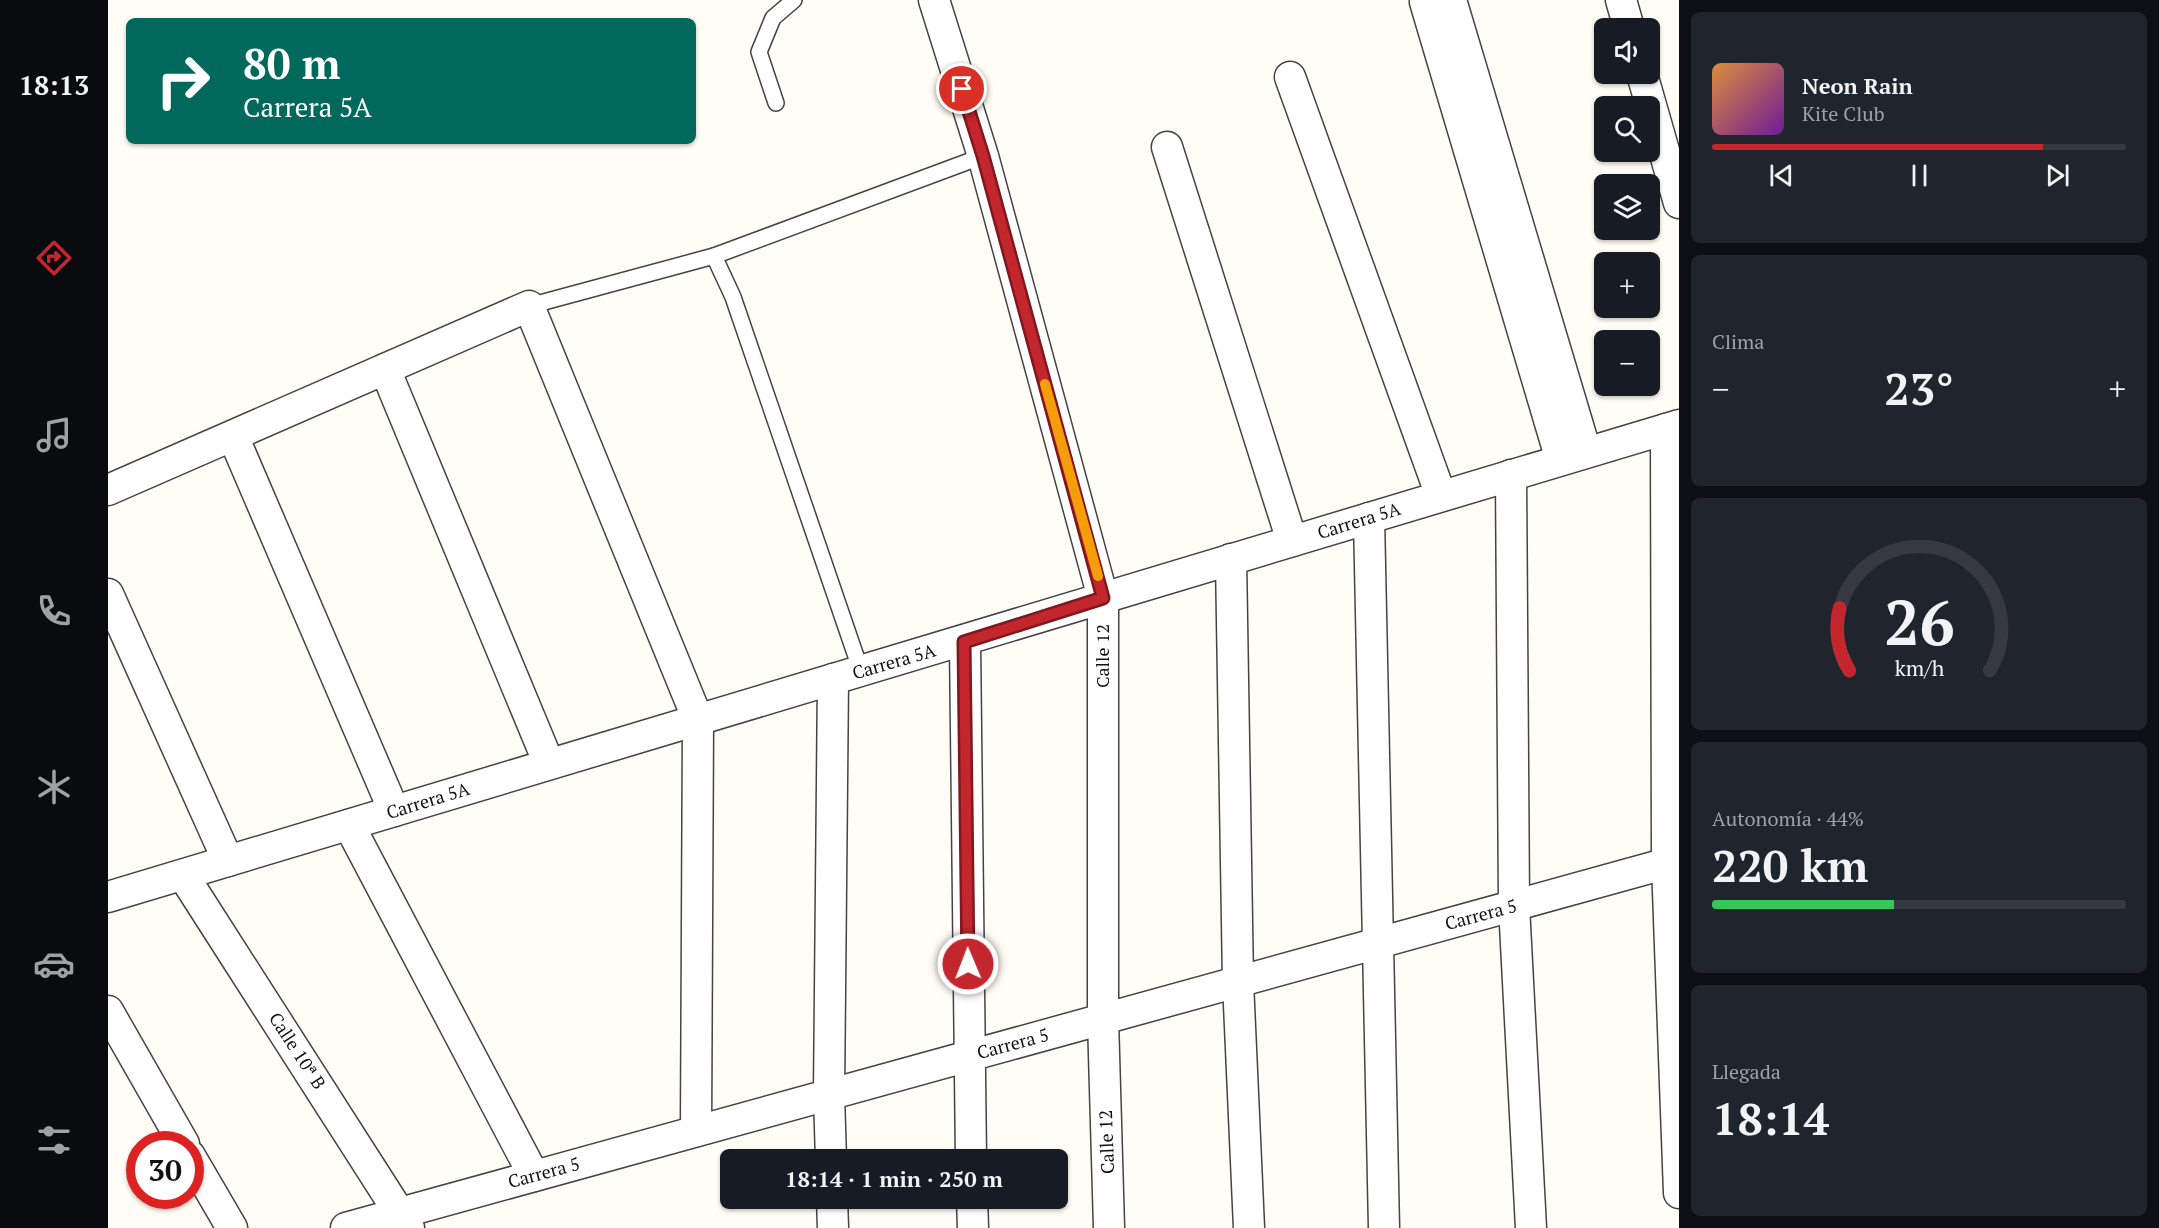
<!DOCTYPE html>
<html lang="es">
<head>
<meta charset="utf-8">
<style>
  :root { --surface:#171b24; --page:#20242c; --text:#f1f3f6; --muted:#9ea1a6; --line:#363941; --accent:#c4262e }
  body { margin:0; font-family:"PT Serif",serif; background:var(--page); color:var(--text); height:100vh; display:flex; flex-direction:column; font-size:22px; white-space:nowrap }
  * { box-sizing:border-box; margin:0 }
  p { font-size:20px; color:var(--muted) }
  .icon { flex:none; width:33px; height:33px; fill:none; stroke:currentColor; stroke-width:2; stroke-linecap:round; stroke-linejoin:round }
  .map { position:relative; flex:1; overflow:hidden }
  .details { display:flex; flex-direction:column; gap:12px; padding:12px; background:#0d0f14; width:480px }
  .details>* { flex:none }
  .hud { position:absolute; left:18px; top:18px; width:570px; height:126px; border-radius:9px; box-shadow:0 2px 4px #0004; background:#00695c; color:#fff; overflow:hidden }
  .fabs { position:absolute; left:1486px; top:18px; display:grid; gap:12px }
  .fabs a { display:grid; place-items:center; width:66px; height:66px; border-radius:9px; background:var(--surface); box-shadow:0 2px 4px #0004; font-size:30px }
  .speed { position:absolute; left:18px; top:1131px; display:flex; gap:12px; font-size:30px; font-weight:700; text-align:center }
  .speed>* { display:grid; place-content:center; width:78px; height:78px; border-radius:50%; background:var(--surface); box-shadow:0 2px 4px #0004; line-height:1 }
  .speed .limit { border:9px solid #d22; background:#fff; color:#111 }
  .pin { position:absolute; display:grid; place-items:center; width:51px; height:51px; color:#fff; margin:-26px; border:3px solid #fff; border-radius:50%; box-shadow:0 2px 6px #0007 }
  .me { position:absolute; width:66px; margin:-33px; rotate:359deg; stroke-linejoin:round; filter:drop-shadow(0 0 4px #0008) }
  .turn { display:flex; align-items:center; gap:21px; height:126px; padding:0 18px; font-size:27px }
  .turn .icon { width:78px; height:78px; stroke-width:2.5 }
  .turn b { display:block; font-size:42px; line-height:51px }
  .big { font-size:45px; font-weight:700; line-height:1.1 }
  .details .widget { flex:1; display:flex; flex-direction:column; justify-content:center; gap:9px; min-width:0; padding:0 21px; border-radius:9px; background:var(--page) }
  .details .dial { align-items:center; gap:0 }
  .dial svg { height:156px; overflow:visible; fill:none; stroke:var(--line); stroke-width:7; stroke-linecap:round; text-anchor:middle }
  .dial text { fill:var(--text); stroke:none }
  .song { display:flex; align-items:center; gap:18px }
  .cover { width:72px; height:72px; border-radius:9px; background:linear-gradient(135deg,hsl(30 70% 55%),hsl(280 70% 35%)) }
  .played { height:6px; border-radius:3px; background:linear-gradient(90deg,var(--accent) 80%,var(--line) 80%) }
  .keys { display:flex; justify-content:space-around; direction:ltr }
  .heat { display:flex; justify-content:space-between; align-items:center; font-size:33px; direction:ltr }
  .charge { height:9px; border-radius:4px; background:linear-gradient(90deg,#34c759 44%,var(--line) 0) }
  .trip { position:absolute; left:612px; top:1149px; width:348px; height:60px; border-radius:9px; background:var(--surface); box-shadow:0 2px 4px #0004; font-weight:700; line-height:60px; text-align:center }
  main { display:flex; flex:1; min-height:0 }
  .menu { display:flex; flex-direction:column; width:108px; justify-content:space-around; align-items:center; background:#090b0e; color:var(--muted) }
  .menu .icon { width:42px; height:42px }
  .menu .current { color:var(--accent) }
  .menu b { font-size:27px; color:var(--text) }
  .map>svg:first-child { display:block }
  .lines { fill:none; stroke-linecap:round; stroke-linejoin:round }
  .lane-casing { stroke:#444; stroke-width:18 }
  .street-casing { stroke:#444; stroke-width:33 }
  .lane { stroke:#fff; stroke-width:15 }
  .street { stroke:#fff; stroke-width:30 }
  .route-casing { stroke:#7f191e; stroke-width:15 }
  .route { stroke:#c4262e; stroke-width:10 }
  .slow { stroke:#f59e0b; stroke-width:10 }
  .labels { text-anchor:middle; stroke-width:6; stroke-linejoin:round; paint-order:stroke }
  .street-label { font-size:18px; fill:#111; stroke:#fff }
</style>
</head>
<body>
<main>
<nav class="menu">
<b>18:13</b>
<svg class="icon current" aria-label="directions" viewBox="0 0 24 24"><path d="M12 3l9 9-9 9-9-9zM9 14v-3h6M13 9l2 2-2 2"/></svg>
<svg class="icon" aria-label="music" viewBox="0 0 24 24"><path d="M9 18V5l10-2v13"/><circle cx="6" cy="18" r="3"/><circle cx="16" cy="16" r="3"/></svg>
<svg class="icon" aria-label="phone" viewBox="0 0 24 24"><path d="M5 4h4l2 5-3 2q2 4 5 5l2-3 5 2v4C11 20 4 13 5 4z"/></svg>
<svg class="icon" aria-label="climate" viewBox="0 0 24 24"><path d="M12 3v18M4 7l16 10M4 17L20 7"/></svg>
<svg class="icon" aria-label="car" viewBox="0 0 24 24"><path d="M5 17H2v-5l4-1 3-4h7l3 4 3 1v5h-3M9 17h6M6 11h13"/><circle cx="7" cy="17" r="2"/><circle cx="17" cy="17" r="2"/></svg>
<svg class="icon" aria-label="filters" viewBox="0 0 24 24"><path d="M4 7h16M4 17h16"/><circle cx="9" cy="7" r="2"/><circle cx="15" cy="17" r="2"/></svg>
</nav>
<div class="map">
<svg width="1571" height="1228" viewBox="0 0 1571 1228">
  <rect width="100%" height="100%" fill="#fffdf5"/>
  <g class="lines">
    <defs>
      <g id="lane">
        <polyline points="668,103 651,52 665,18 686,0"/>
        <polyline points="421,306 606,256"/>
        <polyline points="753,671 625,297 606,256 875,156"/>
      </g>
      <g id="street">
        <polyline points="826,0 875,156 995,598 995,1019 1001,1228"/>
        <polyline points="1322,0 1317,2 1453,460"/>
        <polyline points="1343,0 1478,452"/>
        <polyline points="1513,0 1521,28"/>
        <polyline points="1534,74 1571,203"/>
        <polyline points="1182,77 1333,496"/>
        <polyline points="1059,147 1184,541"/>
        <polyline points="277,369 441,764"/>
        <polyline points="1558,429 1559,864 1571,1193"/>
        <polyline points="125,436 286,811"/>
        <polyline points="1403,475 1406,906 1423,1228"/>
        <polyline points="0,490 421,306 590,720 588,1131"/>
        <polyline points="1261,518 1276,1228"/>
        <polyline points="1123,559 1130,982 1141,1228"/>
        <polyline points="0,594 120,861"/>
        <polyline points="857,642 863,1160"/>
        <polyline points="241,825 426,1176"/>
        <polyline points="75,875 301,1228"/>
        <path d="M0 897C524 740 1048 584 1571 425"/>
        <polyline points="0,1011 76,1144"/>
        <polyline points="82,1156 124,1228"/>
        <polyline points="723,1160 721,1095 725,679"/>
        <polyline points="724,1198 725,1228"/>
        <polyline points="864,1198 865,1228"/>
        <polyline points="238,1228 1571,860"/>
      </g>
    </defs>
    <use href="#lane" class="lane-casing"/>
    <use href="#street" class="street-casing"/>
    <use href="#lane" class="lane"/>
    <use href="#street" class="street"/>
  </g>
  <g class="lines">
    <defs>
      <polyline id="route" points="854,89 875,156 995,598 856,642 860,964"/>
    </defs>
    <use href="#route" class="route-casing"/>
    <use href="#route" class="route"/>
    <polyline class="slow" points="937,384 990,576"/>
  </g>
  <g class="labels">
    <g class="street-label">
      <text transform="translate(1251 521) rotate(-17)" y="6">Carrera 5A</text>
      <text transform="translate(995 656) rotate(-90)" y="6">Calle 12</text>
      <text transform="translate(786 662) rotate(-16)" y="6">Carrera 5A</text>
      <text transform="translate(320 801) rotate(-17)" y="6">Carrera 5A</text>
      <text transform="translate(1373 915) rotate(-15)" y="6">Carrera 5</text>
      <text transform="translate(905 1044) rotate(-15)" y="6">Carrera 5</text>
      <text transform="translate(189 1051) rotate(57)" y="6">Calle 10ª B</text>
      <text transform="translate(999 1142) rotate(-92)" y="6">Calle 12</text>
      <text transform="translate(436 1173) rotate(-15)" y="6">Carrera 5</text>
    </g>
  </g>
</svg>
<div class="fabs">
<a><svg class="icon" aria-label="sound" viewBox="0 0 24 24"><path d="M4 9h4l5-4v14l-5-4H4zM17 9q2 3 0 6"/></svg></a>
<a><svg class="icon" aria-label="search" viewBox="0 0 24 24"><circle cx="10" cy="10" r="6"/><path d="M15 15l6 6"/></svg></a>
<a><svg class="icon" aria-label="layers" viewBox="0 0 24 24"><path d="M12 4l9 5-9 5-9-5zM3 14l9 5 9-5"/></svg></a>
<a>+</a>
<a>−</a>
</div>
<div class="speed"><div class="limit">30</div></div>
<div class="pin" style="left:854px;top:89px;background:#d93025"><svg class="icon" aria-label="arrive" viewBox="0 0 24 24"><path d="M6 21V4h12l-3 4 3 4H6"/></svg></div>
<svg class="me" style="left:860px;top:964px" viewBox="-20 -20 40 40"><circle r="17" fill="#c4262e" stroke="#fff" stroke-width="3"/><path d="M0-11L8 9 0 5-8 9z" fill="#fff"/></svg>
<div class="trip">18:14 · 1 min · 250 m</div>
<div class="hud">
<div class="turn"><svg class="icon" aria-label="right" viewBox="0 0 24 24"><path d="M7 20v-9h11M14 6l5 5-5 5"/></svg><div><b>80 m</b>Carrera 5A</div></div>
</div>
</div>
<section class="details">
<div class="widget">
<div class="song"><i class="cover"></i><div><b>Neon Rain</b><p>Kite Club</p></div></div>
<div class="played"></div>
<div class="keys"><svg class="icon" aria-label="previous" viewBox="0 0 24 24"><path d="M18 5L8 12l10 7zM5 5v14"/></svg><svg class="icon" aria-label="pause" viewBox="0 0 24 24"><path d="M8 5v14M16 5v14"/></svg><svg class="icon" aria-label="next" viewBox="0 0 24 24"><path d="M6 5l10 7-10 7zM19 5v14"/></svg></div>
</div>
<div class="widget"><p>Clima</p>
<div class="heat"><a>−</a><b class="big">23°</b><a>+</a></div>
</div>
<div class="widget dial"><svg viewBox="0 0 100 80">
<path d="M14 69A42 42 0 1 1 86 69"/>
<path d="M14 69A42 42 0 0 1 9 37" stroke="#c4262e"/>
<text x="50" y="56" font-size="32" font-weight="700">26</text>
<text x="50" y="72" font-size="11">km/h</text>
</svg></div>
<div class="widget"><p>Autonomía · 44%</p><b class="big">220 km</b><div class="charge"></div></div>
<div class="widget"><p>Llegada</p><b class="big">18:14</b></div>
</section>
</main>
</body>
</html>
